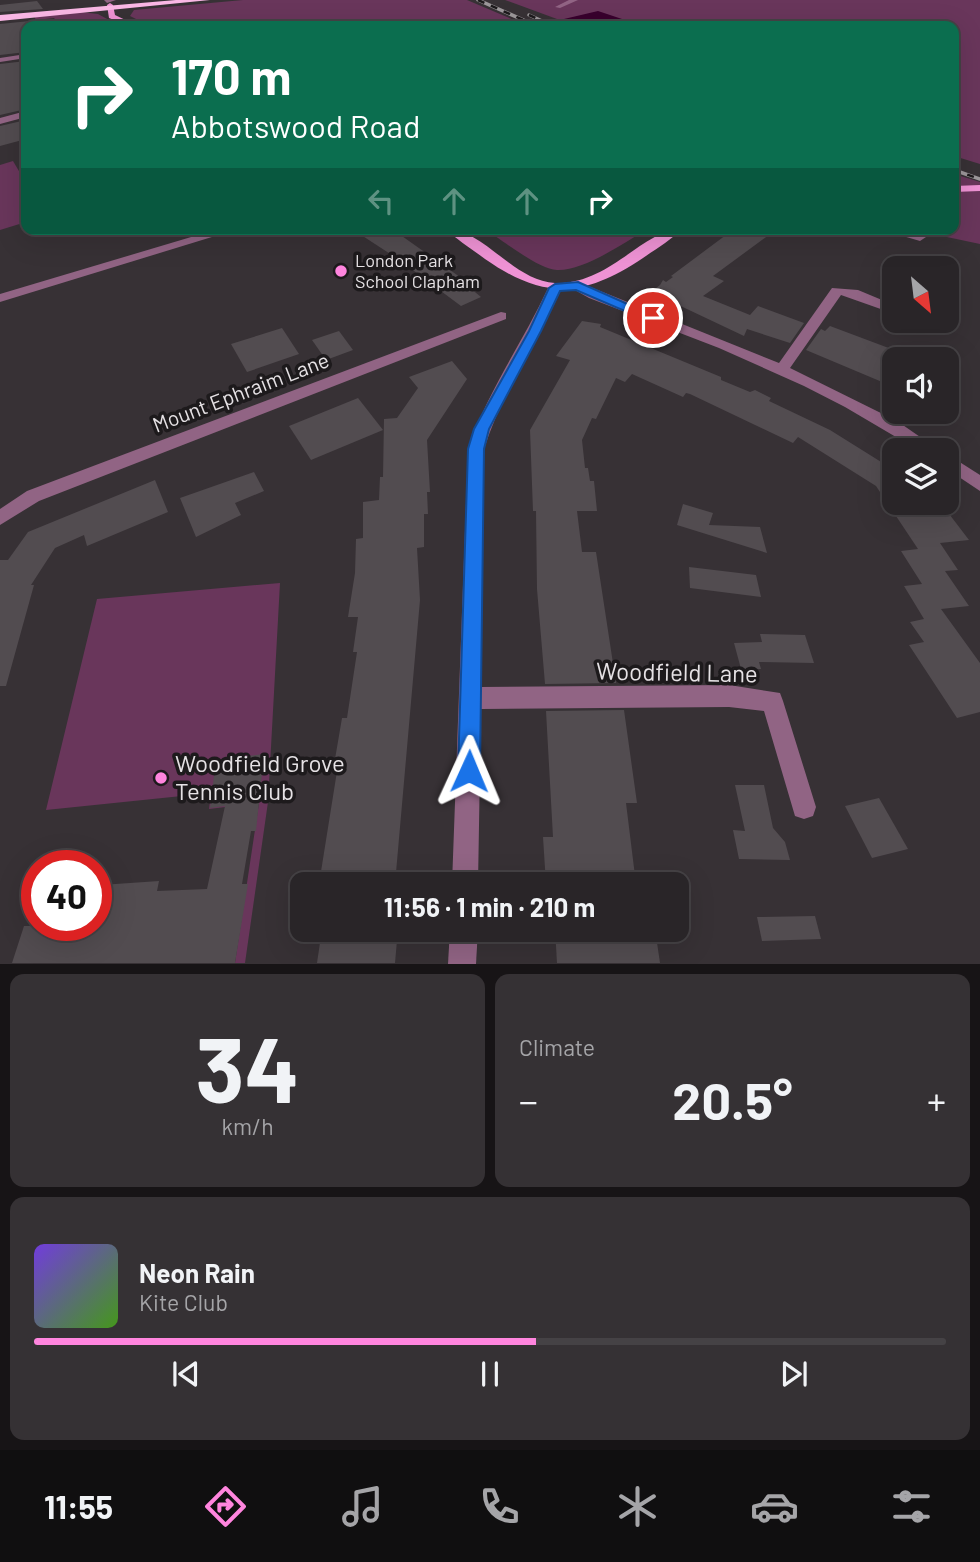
<!DOCTYPE html>
<html lang="en">
<head>
<meta charset="utf-8">
<style>
  :root { --surface:#292528; --page:#353134; --text:#f1f3f6; --muted:#a5a5a8; --line:#454245; --accent:#ff85de }
  body { margin:0; font-family:Barlow,sans-serif; background:var(--page); color:var(--text); height:100vh; display:flex; flex-direction:column; font-size:26px; white-space:nowrap }
  * { box-sizing:border-box; margin:0 }
  p { font-size:23px; color:var(--muted) }
  .icon { flex:none; width:38px; height:38px; fill:none; stroke:currentColor; stroke-width:2; stroke-linecap:round; stroke-linejoin:round }
  .map { position:relative; height:964px; overflow:hidden }
  .panel { display:flex; flex-direction:column; gap:10px; padding:10px; background:#171416; flex:1 }
  .panel>* { flex:none }
  .guide { position:absolute; left:21px; top:21px; width:938px; height:214px; border-radius:14px; box-shadow:0 7px 28px #0002,0 0 0 2px var(--line); background:#0b6e4f; color:#fff; overflow:hidden }
  .needle { width:46px; rotate:152deg }
  .tools { position:absolute; left:882px; top:256px; display:grid; gap:14px }
  .tools a { display:grid; place-items:center; width:77px; height:77px; border-radius:14px; background:var(--surface); box-shadow:0 7px 28px #0002,0 0 0 2px var(--line); font-size:35px }
  .speed { position:absolute; left:21px; top:850px; display:flex; gap:14px; font-size:35px; font-weight:700; text-align:center }
  .speed>* { display:grid; place-content:center; width:91px; height:91px; border-radius:50%; background:var(--surface); box-shadow:0 7px 28px #0002,0 0 0 2px var(--line); line-height:1 }
  .speed .limit { border:10px solid #d22; background:#fff; color:#111 }
  .pin { position:absolute; display:grid; place-items:center; width:60px; height:60px; color:#fff; margin:-30px; border:4px solid #fff; border-radius:50%; box-shadow:0 2px 7px #0007 }
  .me { position:absolute; width:77px; margin:-38px; rotate:1deg; stroke-linejoin:round; filter:drop-shadow(0 0 5px #0008) }
  .turn { display:flex; align-items:center; gap:24px; height:147px; padding:0 35px; font-size:32px }
  .turn .icon { width:91px; height:91px; stroke-width:2.5 }
  .turn b { display:block; font-size:49px; line-height:60px }
  .lanes { display:flex; align-items:center; height:66px; padding:0 35px; background:#0003; justify-content:center; gap:35px; direction:ltr }
  .lanes .off { opacity:.35 }
  .big { font-size:52px; font-weight:700; line-height:1.1 }
  .panel .card { flex:1; display:flex; flex-direction:column; justify-content:center; gap:10px; min-width:0; padding:0 24px; border-radius:14px; background:var(--page) }
  .panel .dial { align-items:center; gap:0 }
  .dial b { font-size:91px; line-height:1 }
  .song { display:flex; align-items:center; gap:21px }
  .cover { width:84px; height:84px; border-radius:10px; background:linear-gradient(135deg,hsl(260 70% 55%),hsl(100 70% 35%)) }
  .played { height:7px; border-radius:4px; background:linear-gradient(90deg,var(--accent) 55%,var(--line) 55%) }
  .keys { display:flex; justify-content:space-around; direction:ltr }
  .heat { display:flex; justify-content:space-between; align-items:center; font-size:38px; direction:ltr }
  .panel .tiles { flex:1; display:grid; gap:10px; grid-template-columns:1fr 1fr }
  .card:last-child { grid-column:span 2 }
  .trip { position:absolute; left:290px; top:872px; width:399px; height:70px; border-radius:14px; background:var(--surface); box-shadow:0 7px 28px #0002,0 0 0 2px var(--line); font-weight:700; line-height:70px; text-align:center }
  .menu { display:flex; height:112px; justify-content:space-around; align-items:center; background:#100f10; color:var(--muted) }
  .menu .icon { width:49px; height:49px }
  .menu .selected { color:var(--accent) }
  .menu b { font-size:32px; color:var(--text) }
  .map>svg:first-child { display:block }
  .green { fill:#69365b }
  .water { fill:#38002d }
  .building { fill:#524c50 }
  .lines { fill:none; stroke-linecap:round; stroke-linejoin:round }
  .minor { fill:#916484; fill-rule:evenodd }
  .major { fill:#ee92d4; fill-rule:evenodd }
  .highway { fill:#fab7e5; fill-rule:evenodd }
  .rail-casing { stroke:#9c979a; stroke-width:3.5 }
  .rail { stroke:#1d1a1c; stroke-width:2.5; stroke-dasharray:7; stroke-linecap:butt }
  .route { fill:#1a73e8; stroke:#114b97; stroke-width:2 }
  .poi-dot { fill:#ff85de; stroke:#1d1a1c; stroke-width:2.5 }
  .labels { text-anchor:middle; stroke-width:7; stroke-linejoin:round; paint-order:stroke }
  .far-poi-label { font-size:18px; fill:#e6e2e5; stroke:#1d1a1c; text-anchor:start }
  .street-label { font-size:21px; fill:#e6e2e5; stroke:#1d1a1c }
  .near-street-label { font-size:24px; fill:#e6e2e5; stroke:#1d1a1c }
  .near-poi-label { font-size:24px; fill:#e6e2e5; stroke:#1d1a1c; text-anchor:start }
</style>
</head>
<body>
<div class="map">
<svg width="980" height="964" viewBox="0 0 980 964">
  <rect width="100%" height="100%" fill="#373135"/>
  <g class="green">
    <polygon points="243,0 467,0 528,26 150,26 130,16 134,10"/>
    <polygon points="505,0 980,0 980,164 954,156 954,26 576,26"/>
    <polygon points="81,12 98,14 120,26 61,26 54,18 36,20 34,16"/>
    <polygon points="13,161 26,183 26,222 0,230 0,165"/>
    <polygon points="954,174 980,182 980,244 909,229 954,229"/>
    <path d="M485 229H647C624 243 584 271 557 270 538 269 502 240 485 229Z"/>
    <polygon points="280,583 268,802 245,963 235,963 259,803 209,809 211,793 46,810 97,599"/>
  </g>
  <polygon class="water" points="598,11 643,26 583,26 564,19"/>
  <g class="building">
    <polygon points="37,1 43,9 0,12 0,5"/>
    <polygon points="50,19 54,26 26,26 26,52 0,55 0,24"/>
    <polygon points="26,61 26,109 0,115 0,64"/>
    <polygon points="26,120 26,139 0,146 0,126"/>
    <polygon points="352,229 392,229 474,287 470,288 481,297 461,306 398,259"/>
    <polygon points="734,229 777,229 713,276 724,281 703,296 750,315 758,306 804,323 790,343 747,329 744,336 651,292 660,285 663,280 666,282 673,277 671,276"/>
    <polygon points="582,321 601,324 600,327 721,377 721,380 750,392 755,390 771,398 769,401 830,430 894,470 894,502 940,502 969,540 940,543 958,570 945,571 969,606 941,609 980,663 980,712 957,718 909,645 924,642 910,622 924,619 904,586 922,584 901,551 918,549 876,486 798,437 793,443 690,394 686,393 683,397 632,374 625,382 616,378 596,419 592,418 582,440 585,468 588,468 590,481 594,481 597,511 577,511 582,552 596,552 616,683 545,684 537,589 536,511 533,511 530,430 570,360 556,356"/>
    <polygon points="830,326 894,350 894,387 806,350 821,329 825,331"/>
    <polygon points="282,328 299,354 247,372 231,344"/>
    <polygon points="339,331 353,350 326,360 312,340"/>
    <polygon points="452,361 467,379 427,440 430,492 427,492 428,514 424,514 424,547 417,548 420,600 395,884 319,884 338,765 334,765 342,718 347,718 357,652 353,652 358,617 348,617 355,573 356,539 363,538 363,502 379,500 380,477 383,477 384,419 397,418 418,388 409,377"/>
    <polygon points="358,398 383,430 311,460 289,426"/>
    <polygon points="254,472 264,491 235,503 241,515 196,537 180,498"/>
    <polygon points="155,480 168,512 87,546 84,535 55,548 31,585 34,585 6,686 0,686 0,560 8,560 28,532"/>
    <polygon points="683,504 713,513 709,525 760,527 767,553 677,525"/>
    <polygon points="689,567 756,575 761,597 690,588"/>
    <polygon points="760,634 805,635 814,663 759,662 761,669 741,669 734,643 762,642"/>
    <polygon points="624,710 637,803 626,803 636,884 546,884 543,837 553,837 546,711"/>
    <polygon points="264,754 256,831 251,831 242,884 248,884 235,963 12,963 24,926 96,926 96,890 100,889 101,885 159,881 157,891 207,889 225,806 210,808 216,760"/>
    <polygon points="735,785 764,785 773,828 785,842 790,860 739,859 733,830 745,831"/>
    <polygon points="879,798 908,849 872,858 845,806"/>
    <polygon points="815,916 821,939 762,941 757,917"/>
    <polygon points="322,929 398,929 395,963 317,963"/>
    <polygon points="555,929 655,929 660,963 557,963"/>
  </g>
  <g class="lines">
    <g class="minor">
      <polygon points="104,0 116,0 107,3"/>
      <polygon points="569,0 578,0 560,8 555,7"/>
      <polygon points="26,54 26,58 0,62 0,58"/>
      <polygon points="26,111 26,117 0,124 0,118"/>
      <polygon points="218,229 238,229 0,302 0,294"/>
      <polygon points="879,229 902,229 926,237 920,241"/>
      <polygon points="578,282 779,363 832,288 858,290 894,305 892,313 841,295 790,368 897,421 939,450 918,450 845,407 804,386 719,348 589,298 573,289 573,283"/>
      <path d="M555 284 562 288C537 342 502 392 484 449L481 687 729 685 780 693 783 701 816 807 813 816 804 819 795 816 764 711 729 707 481 709 478 884H452L468 449C487 392 523 342 548 288Z"/>
      <polygon points="501,312 506,313 506,319 39,501 0,525 0,509 27,491"/>
      <polygon points="947,454 980,475 980,491 947,469"/>
      <polygon points="450,929 478,929 476,964 448,964"/>
    </g>
    <g class="major">
      <polygon points="110,3 113,5 115,15 138,26 129,26 109,18 107,5"/>
      <polygon points="980,185 980,191 954,192 954,186"/>
      <path d="M446 229C484 229 513 281 555 283 610 285 643 229 682 229 671 240 656 249 643 258 583 298 544 300 485 259 472 249 457 240 446 229Z"/>
    </g>
    <polygon class="highway" points="176,0 210,0 0,21 0,15"/>
    <defs>
      <g id="rail">
        <polyline points="478,0 537,26"/>
        <polyline points="529,15 553,26"/>
        <polyline points="954,170 980,179"/>
      </g>
    </defs>
    <use href="#rail" class="rail-casing"/>
    <use href="#rail" class="rail"/>
  </g>
  <polygon class="route" points="578,282 659,318 657,321 648,321 576,290 560,291 541,331 489,429 484,449 480,771 477,778 469,781 461,778 458,771 468,449 474,429 529,331 549,288 555,284"/>
  <g class="poi-dot">
    <circle cx="341" cy="271" r="7"/>
    <circle cx="161" cy="778" r="7"/>
  </g>
  <g class="labels">
    <g class="far-poi-label">
      <text x="355" y="267">London Park<tspan x="355" dy="21">School Clapham</tspan></text>
    </g>
    <g class="street-label">
      <text transform="translate(241 393) rotate(-21)" y="7">Mount Ephraim Lane</text>
    </g>
    <g class="near-street-label">
      <text transform="translate(677 673) rotate(1)" y="8">Woodfield Lane</text>
    </g>
    <g class="near-poi-label">
      <text x="175" y="772">Woodfield Grove<tspan x="175" dy="28">Tennis Club</tspan></text>
    </g>
  </g>
</svg>
<div class="tools">
<a><svg class="needle" viewBox="-14 -14 28 28"><path d="M0-13l5 13h-10z" fill="#e53935"/><path d="M0 13l5-13h-10z" fill="#a5a5a8"/></svg></a>
<a><svg class="icon" aria-label="sound" viewBox="0 0 24 24"><path d="M4 9h4l5-4v14l-5-4H4zM17 9q2 3 0 6"/></svg></a>
<a><svg class="icon" aria-label="layers" viewBox="0 0 24 24"><path d="M12 4l9 5-9 5-9-5zM3 14l9 5 9-5"/></svg></a>
</div>
<div class="speed"><div class="limit">40</div></div>
<div class="pin" style="left:653px;top:318px;background:#d93025"><svg class="icon" aria-label="arrive" viewBox="0 0 24 24"><path d="M6 21V4h12l-3 4 3 4H6"/></svg></div>
<svg class="me" style="left:469px;top:771px" viewBox="-20 -20 40 40"><path d="M0-17L14 15 0 8-14 15z" fill="#1a73e8" stroke="#fff" stroke-width="4"/></svg>
<div class="trip">11:56 · 1 min · 210 m</div>
<div class="guide">
<div class="turn"><svg class="icon" aria-label="right" viewBox="0 0 24 24"><path d="M7 20v-9h11M14 6l5 5-5 5"/></svg><div><b>170 m</b>Abbotswood Road</div></div>
<div class="lanes"><svg class="icon off" aria-label="left" viewBox="0 0 24 24"><path d="M17 20v-9H6M10 6l-5 5 5 5"/></svg><svg class="icon off" aria-label="ahead" viewBox="0 0 24 24"><path d="M12 20V5M6 11l6-6 6 6"/></svg><svg class="icon off" aria-label="ahead" viewBox="0 0 24 24"><path d="M12 20V5M6 11l6-6 6 6"/></svg><svg class="icon" aria-label="right" viewBox="0 0 24 24"><path d="M7 20v-9h11M14 6l5 5-5 5"/></svg></div>
</div>
</div>
<section class="panel">
<div class="tiles">
<div class="card dial"><b>34</b><p>km/h</p></div>
<div class="card"><p>Climate</p>
<div class="heat"><a>−</a><b class="big">20.5°</b><a>+</a></div>
</div>
<div class="card">
<div class="song"><i class="cover"></i><div><b>Neon Rain</b><p>Kite Club</p></div></div>
<div class="played"></div>
<div class="keys"><svg class="icon" aria-label="previous" viewBox="0 0 24 24"><path d="M18 5L8 12l10 7zM5 5v14"/></svg><svg class="icon" aria-label="pause" viewBox="0 0 24 24"><path d="M8 5v14M16 5v14"/></svg><svg class="icon" aria-label="next" viewBox="0 0 24 24"><path d="M6 5l10 7-10 7zM19 5v14"/></svg></div>
</div>
</div>
</section>
<nav class="menu">
<b>11:55</b>
<svg class="icon selected" aria-label="directions" viewBox="0 0 24 24"><path d="M12 3l9 9-9 9-9-9zM9 14v-3h6M13 9l2 2-2 2"/></svg>
<svg class="icon" aria-label="music" viewBox="0 0 24 24"><path d="M9 18V5l10-2v13"/><circle cx="6" cy="18" r="3"/><circle cx="16" cy="16" r="3"/></svg>
<svg class="icon" aria-label="phone" viewBox="0 0 24 24"><path d="M5 4h4l2 5-3 2q2 4 5 5l2-3 5 2v4C11 20 4 13 5 4z"/></svg>
<svg class="icon" aria-label="climate" viewBox="0 0 24 24"><path d="M12 3v18M4 7l16 10M4 17L20 7"/></svg>
<svg class="icon" aria-label="car" viewBox="0 0 24 24"><path d="M5 17H2v-5l4-1 3-4h7l3 4 3 1v5h-3M9 17h6M6 11h13"/><circle cx="7" cy="17" r="2"/><circle cx="17" cy="17" r="2"/></svg>
<svg class="icon" aria-label="filters" viewBox="0 0 24 24"><path d="M4 7h16M4 17h16"/><circle cx="9" cy="7" r="2"/><circle cx="15" cy="17" r="2"/></svg>
</nav>
</body>
</html>
